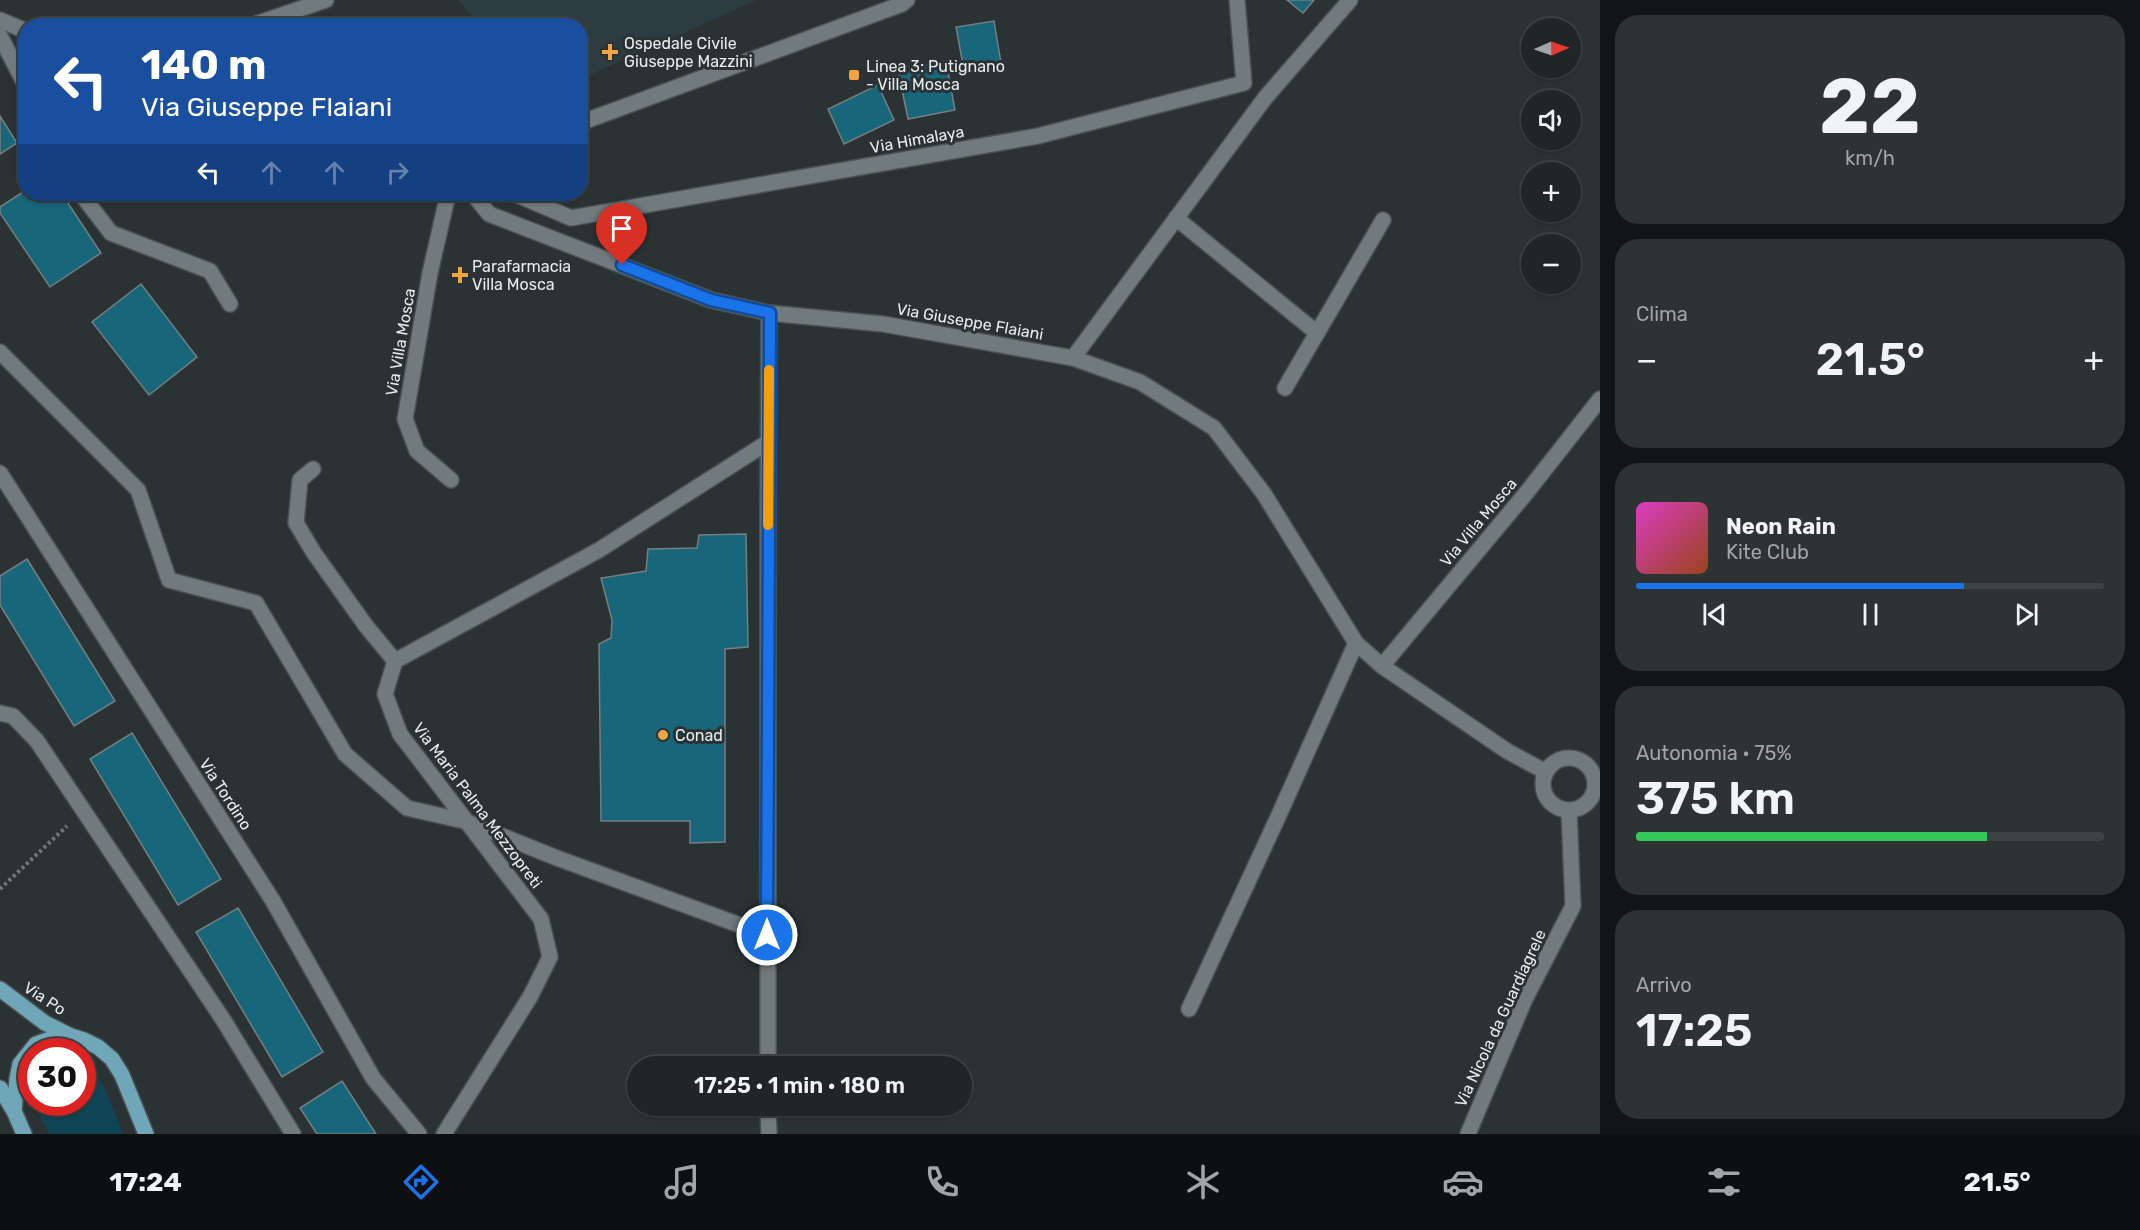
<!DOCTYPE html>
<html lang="it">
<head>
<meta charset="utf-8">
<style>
  :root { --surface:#202627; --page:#2d3233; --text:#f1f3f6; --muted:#a2a5a7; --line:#3d4344; --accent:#1a73e8 }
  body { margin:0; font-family:Rubik,sans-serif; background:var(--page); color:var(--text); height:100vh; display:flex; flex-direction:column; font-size:22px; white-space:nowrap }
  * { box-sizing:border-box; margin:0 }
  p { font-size:20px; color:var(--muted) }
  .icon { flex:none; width:33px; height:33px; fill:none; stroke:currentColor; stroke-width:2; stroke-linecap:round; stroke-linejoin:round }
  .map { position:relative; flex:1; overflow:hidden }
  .panel { display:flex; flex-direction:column; gap:15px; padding:15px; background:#121515; width:540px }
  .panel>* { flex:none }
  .hud { position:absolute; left:18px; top:18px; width:570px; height:183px; border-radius:24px; box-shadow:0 2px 4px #0004,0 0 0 2px var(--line); background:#1a4fa0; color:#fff; overflow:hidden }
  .needle { width:39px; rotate:88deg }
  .tools { position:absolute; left:1521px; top:18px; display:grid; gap:12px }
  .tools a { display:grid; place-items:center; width:60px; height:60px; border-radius:50%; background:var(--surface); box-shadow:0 2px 4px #0004,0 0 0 2px var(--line); font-size:30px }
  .speed { position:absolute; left:18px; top:1038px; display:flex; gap:12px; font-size:30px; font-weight:700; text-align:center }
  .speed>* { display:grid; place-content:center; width:78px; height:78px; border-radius:50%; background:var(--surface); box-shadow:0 2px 4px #0004,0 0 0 2px var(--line); line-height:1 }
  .speed .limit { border:9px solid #d22; background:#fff; color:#111 }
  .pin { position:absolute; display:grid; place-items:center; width:51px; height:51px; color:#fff; margin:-62px -26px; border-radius:50% 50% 50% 0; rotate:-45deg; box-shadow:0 0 6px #0007 }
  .pin .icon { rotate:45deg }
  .me { position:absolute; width:66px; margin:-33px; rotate:0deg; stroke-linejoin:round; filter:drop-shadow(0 0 4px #0008) }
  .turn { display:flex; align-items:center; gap:21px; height:126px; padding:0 24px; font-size:27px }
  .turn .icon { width:78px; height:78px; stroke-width:2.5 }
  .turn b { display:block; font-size:42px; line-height:51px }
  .lanes { display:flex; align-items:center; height:57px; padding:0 24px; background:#0003; justify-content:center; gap:30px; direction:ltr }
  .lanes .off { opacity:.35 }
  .big { font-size:45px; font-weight:600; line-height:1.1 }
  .panel .widget { flex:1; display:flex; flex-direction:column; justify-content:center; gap:9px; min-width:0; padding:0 21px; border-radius:24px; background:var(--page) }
  .panel .dial { align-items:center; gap:0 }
  .dial b { font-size:78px; line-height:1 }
  .song { display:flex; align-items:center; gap:18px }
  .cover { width:72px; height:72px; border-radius:9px; background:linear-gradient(135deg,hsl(310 70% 55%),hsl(20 70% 35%)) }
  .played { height:6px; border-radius:3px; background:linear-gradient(90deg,var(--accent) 70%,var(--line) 70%) }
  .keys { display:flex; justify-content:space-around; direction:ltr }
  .heat { display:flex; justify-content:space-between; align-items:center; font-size:33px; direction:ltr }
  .charge { height:9px; border-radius:4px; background:linear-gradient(90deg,#34c759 75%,var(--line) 0) }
  .trip { position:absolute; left:627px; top:1056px; width:345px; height:60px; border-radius:30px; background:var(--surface); box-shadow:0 2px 4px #0004,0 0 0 2px var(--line); font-weight:600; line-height:60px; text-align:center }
  .dock { display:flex; height:96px; justify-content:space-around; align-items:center; background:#0d0f10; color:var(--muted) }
  .dock .icon { width:42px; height:42px }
  .dock .current { color:var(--accent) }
  .dock b { font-size:27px; color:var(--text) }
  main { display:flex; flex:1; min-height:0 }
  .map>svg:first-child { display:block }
  .built { fill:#2d3c41 }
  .green { fill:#0f4554 }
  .building { fill:#18667a; stroke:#757e81; stroke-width:1.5 }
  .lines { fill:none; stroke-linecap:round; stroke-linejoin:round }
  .service-casing { stroke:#4a5152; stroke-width:18 }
  .minor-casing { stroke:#4a5152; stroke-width:18 }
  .tertiary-casing { stroke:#4a5152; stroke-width:18 }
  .primary-casing { stroke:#4a5152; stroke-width:18 }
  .path { stroke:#72787a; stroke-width:4; stroke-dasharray:3 3; stroke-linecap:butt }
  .service { stroke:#717a7d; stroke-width:15 }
  .minor { stroke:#717a7d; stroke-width:15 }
  .tertiary { stroke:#717a7d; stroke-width:15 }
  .primary { stroke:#6fa6b8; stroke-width:15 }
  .route-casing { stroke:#114b97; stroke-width:15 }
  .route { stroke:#1a73e8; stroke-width:10 }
  .slow { stroke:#f59e0b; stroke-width:10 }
  .poi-dot { fill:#f1a540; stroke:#2a3234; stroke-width:2 }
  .labels { text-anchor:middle; stroke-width:6; stroke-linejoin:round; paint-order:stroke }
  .poi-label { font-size:16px; fill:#e7eced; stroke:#2a3234; text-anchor:start }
  .street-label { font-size:16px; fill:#e7eced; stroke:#2a3234 }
</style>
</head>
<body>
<main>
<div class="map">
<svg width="1600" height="1134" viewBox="0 0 1600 1134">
  <rect width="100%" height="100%" fill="#2a3234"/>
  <polygon class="built" points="458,0 757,0 581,79 580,26 480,25"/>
  <path class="green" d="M83 1061C103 1074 114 1112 123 1134H49L33 1103 82 1102Z"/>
  <g class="building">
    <polygon points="1287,0 1314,0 1303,13"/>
    <polygon points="994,21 1001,63 964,70 956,27"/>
    <polygon points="946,61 955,110 908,119 898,70"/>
    <polygon points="878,85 894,120 844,144 828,109"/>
    <polygon points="0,116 17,143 0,154"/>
    <polygon points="26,190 26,194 62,194 101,253 50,287 0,213 0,207"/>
    <polygon points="141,284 197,357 149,395 92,322"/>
    <polygon points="746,534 748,647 725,649 725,842 690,843 690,821 601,821 599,644 611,638 612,620 601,578 646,571 648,549 697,548 699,535"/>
    <polygon points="27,559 115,701 74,726 0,605 0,576"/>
    <polygon points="132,733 221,879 178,905 90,759"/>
    <polygon points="238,908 323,1052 282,1077 196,932"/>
    <polygon points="342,1081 376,1134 317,1134 300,1108"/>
  </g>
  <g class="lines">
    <defs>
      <g id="service">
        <polyline points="0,352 138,490 169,580 256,603 345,754 407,808 464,821"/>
        <polyline points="313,469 300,480 296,523 314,553 366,626 395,661"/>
        <polyline points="0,713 13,716 37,741 224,1021 293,1134"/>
      </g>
      <g id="minor">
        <polyline points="250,26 326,0"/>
        <polyline points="0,36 26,86"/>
        <polyline points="81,194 111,233 210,271 230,304"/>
        <polyline points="448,194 430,273 405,419 417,451 451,480"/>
        <polyline points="473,194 489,214 711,300 769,313 883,324 1073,358 1140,382 1214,428 1264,494 1356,643 1382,666 1507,751 1546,772"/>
        <polyline points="515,194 571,218 1038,136 1244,83 1237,0"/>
        <polyline points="1176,218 1317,333"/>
        <polyline points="1073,358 1265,98 1350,0"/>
        <polyline points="1285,388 1383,220"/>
        <polyline points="0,473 273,901 373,1078 419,1134"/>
        <polyline points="1382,666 1527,492 1600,399"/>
        <circle cx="1569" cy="784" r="26"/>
        <polyline points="467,822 557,858 767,935"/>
        <polyline points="1189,1009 1278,817 1356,643"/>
        <polyline points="768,1066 768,505 769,313"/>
        <polyline points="768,1106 769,1134"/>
        <polyline points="444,1134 530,997 550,957 541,919 400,734 385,694 395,661 599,550 768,442"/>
        <polyline points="1468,1134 1525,999 1573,906 1569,811"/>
      </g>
      <g id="tertiary">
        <polyline points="0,20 26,31"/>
        <polyline points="580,123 902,4 907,0"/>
      </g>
      <g id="primary">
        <polyline points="0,989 45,1023 71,1036"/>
        <polyline points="0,1088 14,1111"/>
        <polyline points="24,1134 14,1111 17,1079 20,1064 36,1044 50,1039 71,1036 84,1040 98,1047 112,1059 122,1075 146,1134"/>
      </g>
    </defs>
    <use href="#service" class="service-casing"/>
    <use href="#minor" class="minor-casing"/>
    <use href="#tertiary" class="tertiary-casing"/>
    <use href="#primary" class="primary-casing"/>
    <polyline class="path" points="0,889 67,826"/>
    <use href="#service" class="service"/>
    <use href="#minor" class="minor"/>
    <use href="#tertiary" class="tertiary"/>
    <use href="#primary" class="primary"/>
  </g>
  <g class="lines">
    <defs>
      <polyline id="route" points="622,265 711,300 770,313 767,935"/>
    </defs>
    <use href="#route" class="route-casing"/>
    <use href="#route" class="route"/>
    <polyline class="slow" points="768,525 769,370"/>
  </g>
  <g class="poi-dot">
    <path d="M607 43h6v6h6v6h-6v6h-6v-6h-6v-6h6z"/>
    <rect x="848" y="69" width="12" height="12" rx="3"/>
    <path d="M457 266h6v6h6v6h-6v6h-6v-6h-6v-6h6z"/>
    <circle cx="663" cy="735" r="6"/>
  </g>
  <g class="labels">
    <g class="poi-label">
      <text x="624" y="49">Ospedale Civile<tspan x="624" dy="18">Giuseppe Mazzini</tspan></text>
      <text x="866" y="72">Linea 3: Putignano<tspan x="866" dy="18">- Villa Mosca</tspan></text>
      <text x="472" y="272">Parafarmacia<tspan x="472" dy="18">Villa Mosca</tspan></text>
      <text x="675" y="741">Conad</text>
    </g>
    <g class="street-label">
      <text transform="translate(917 139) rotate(-10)" y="6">Via Himalaya</text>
      <text transform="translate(970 321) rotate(10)" y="6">Via Giuseppe Flaiani</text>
      <text transform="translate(400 342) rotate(-80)" y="6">Via Villa Mosca</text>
      <text transform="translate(1478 522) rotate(-50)" y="6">Via Villa Mosca</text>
      <text transform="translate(226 794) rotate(57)" y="6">Via Tordino</text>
      <text transform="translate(478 805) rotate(53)" y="6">Via Maria Palma Mezzopreti</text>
      <text transform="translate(45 998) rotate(33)" y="6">Via Po</text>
      <text transform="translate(1500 1018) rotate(-65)" y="6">Via Nicola da Guardiagrele</text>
    </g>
  </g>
</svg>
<div class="tools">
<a><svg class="needle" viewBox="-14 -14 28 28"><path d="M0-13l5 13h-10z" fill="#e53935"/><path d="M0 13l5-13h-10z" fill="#a2a5a7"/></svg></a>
<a><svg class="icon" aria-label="sound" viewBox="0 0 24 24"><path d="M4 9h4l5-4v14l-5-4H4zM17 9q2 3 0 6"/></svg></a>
<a>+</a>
<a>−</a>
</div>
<div class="speed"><div class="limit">30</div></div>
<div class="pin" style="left:622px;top:265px;background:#d93025"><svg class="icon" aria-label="arrive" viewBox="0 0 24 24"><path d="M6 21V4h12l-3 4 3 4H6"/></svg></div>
<svg class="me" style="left:767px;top:935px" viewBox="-20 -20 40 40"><circle r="17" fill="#1a73e8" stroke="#fff" stroke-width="3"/><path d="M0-11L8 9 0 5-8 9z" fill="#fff"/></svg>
<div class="trip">17:25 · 1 min · 180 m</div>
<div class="hud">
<div class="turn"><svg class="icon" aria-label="left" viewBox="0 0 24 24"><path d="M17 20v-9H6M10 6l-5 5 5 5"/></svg><div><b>140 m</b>Via Giuseppe Flaiani</div></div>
<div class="lanes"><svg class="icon" aria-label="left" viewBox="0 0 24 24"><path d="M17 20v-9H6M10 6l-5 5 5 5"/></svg><svg class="icon off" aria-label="ahead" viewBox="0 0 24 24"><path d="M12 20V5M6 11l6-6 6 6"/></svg><svg class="icon off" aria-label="ahead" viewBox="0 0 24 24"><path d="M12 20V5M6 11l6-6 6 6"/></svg><svg class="icon off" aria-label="right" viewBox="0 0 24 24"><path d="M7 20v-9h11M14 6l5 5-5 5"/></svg></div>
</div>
</div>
<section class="panel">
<div class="widget dial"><b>22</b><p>km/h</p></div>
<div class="widget"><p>Clima</p>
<div class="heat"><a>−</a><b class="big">21.5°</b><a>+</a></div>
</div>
<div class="widget">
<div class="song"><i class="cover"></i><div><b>Neon Rain</b><p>Kite Club</p></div></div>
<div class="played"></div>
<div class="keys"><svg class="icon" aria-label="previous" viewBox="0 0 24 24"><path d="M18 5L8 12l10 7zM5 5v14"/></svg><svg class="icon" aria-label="pause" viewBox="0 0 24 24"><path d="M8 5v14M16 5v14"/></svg><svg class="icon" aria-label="next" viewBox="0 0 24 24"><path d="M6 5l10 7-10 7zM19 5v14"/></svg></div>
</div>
<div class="widget"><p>Autonomia · 75%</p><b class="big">375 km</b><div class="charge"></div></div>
<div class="widget"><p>Arrivo</p><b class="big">17:25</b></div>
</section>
</main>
<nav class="dock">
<b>17:24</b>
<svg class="icon current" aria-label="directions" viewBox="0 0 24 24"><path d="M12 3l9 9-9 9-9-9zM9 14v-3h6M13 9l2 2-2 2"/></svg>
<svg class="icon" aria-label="music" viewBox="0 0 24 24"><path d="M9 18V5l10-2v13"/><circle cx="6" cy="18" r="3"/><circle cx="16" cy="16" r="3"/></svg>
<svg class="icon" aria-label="phone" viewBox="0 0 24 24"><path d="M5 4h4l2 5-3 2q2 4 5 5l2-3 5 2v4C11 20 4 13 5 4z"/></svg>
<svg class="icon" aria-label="climate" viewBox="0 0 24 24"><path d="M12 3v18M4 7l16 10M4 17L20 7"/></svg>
<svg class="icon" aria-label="car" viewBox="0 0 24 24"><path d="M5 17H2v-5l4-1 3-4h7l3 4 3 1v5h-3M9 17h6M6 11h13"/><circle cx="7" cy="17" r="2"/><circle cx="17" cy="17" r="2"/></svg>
<svg class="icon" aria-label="filters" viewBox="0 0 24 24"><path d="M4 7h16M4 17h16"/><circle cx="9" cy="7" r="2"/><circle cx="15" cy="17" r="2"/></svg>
<b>21.5°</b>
</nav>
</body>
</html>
